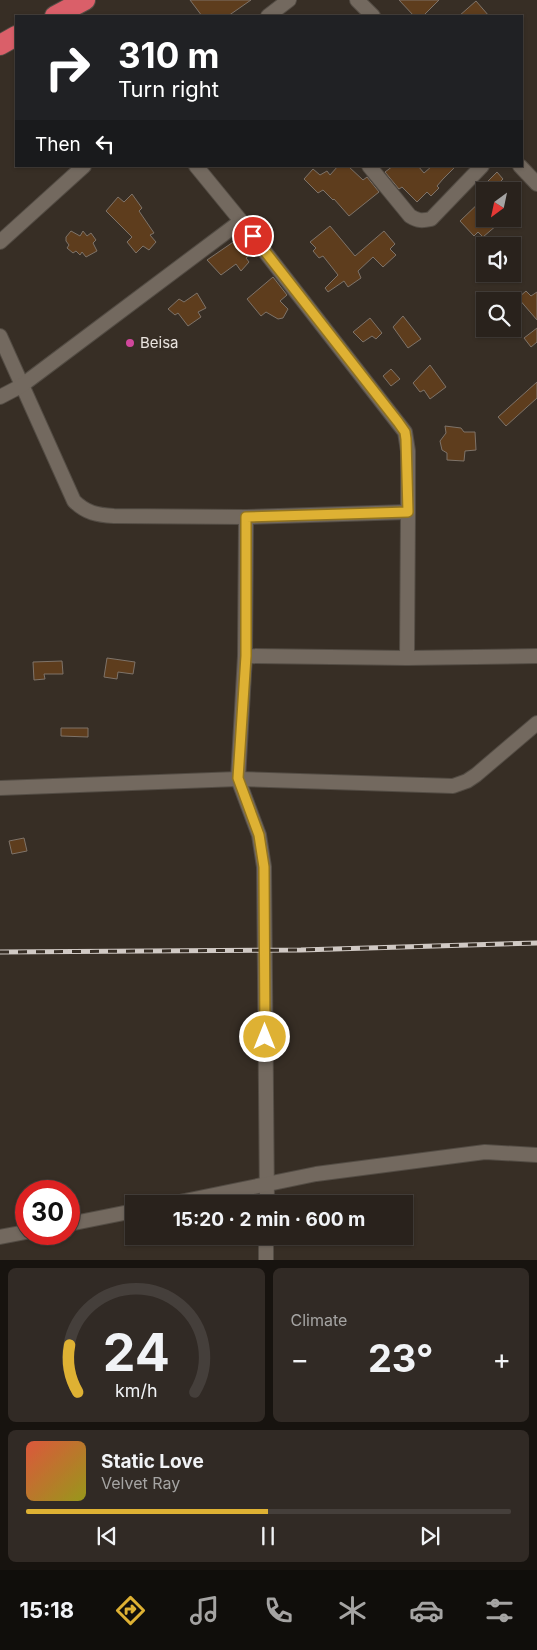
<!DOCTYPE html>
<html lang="en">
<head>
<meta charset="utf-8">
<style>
  :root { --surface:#29221c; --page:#312a25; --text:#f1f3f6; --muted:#a5a4a3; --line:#453f3b; --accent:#deb133 }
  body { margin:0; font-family:Inter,sans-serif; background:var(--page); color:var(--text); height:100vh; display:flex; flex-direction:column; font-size:19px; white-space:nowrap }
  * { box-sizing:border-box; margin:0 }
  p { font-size:16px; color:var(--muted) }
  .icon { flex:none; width:28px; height:28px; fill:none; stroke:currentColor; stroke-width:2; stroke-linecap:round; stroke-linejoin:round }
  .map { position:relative; height:1260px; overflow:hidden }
  .details { display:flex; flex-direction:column; gap:8px; padding:8px; background:#17130f; flex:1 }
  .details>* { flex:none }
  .guide { position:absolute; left:15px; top:15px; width:508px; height:152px; border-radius:0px; box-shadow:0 1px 4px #0004,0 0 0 1px var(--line); background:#202124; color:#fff; overflow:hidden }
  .needle { width:32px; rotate:213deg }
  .buttons { position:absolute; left:476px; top:182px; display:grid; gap:10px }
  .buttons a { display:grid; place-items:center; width:45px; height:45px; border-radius:0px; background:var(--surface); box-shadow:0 1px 4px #0004,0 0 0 1px var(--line); font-size:25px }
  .speed { position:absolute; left:15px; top:1180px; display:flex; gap:10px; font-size:25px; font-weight:700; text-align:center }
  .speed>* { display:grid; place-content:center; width:65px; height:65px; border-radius:50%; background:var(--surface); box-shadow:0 1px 4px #0004,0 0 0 1px var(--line); line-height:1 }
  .speed .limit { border:8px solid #d22; background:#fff; color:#111 }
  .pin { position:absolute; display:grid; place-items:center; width:42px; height:42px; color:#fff; margin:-21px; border:2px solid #fff; border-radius:50%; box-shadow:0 1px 5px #0007 }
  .me { position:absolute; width:55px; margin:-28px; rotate:0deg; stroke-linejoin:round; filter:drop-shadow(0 0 4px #0008) }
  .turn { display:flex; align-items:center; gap:18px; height:105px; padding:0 20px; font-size:22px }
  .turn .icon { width:65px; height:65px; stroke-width:2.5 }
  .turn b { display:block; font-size:35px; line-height:42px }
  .then { display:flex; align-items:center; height:48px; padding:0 20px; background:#0003; gap:10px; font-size:19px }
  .big { font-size:38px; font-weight:700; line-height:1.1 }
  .details .card { flex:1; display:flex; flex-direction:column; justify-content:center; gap:8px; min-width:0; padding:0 18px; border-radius:8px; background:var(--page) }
  .details .dial { align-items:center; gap:0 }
  .dial svg { height:130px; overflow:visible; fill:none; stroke:var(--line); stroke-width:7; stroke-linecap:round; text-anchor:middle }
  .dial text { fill:var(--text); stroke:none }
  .song { display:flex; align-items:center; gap:15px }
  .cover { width:60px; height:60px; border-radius:8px; background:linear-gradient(135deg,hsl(10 70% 55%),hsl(60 70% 35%)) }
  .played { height:5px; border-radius:2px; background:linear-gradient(90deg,var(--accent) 50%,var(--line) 50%) }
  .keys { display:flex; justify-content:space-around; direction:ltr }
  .heat { display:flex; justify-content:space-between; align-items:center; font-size:28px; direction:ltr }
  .details .tiles { flex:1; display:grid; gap:8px; grid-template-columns:1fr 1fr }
  .card:last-child { grid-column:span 2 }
  .trip { position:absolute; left:125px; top:1195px; width:288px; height:50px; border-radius:0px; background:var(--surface); box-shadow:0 1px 4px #0004,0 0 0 1px var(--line); font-weight:700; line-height:50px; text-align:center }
  .dock { display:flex; height:80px; justify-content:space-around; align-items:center; background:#100e0b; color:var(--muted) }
  .dock .icon { width:35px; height:35px }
  .dock .on { color:var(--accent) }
  .dock b { font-size:22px; color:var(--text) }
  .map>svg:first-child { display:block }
  .building { fill:#5e3d1d; stroke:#7e7369 }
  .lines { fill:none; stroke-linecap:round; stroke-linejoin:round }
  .minor-casing { stroke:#534c44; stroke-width:16 }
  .highway-casing { stroke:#534c44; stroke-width:22 }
  .minor { stroke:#73695f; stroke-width:14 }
  .highway { stroke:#da5f69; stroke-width:20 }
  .rail-casing { stroke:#d0c9c4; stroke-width:5 }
  .rail { stroke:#372e25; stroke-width:3; stroke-dasharray:9; stroke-linecap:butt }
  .route-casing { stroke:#907321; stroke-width:12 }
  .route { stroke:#deb133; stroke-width:9 }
  .hotel-dot { fill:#d1479c; stroke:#372e25; stroke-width:2 }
  .labels { text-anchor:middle; stroke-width:5; stroke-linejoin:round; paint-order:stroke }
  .poi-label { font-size:15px; fill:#eae4df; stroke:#372e25; text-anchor:start }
</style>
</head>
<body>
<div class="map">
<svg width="537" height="1260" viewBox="0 0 537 1260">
  <rect width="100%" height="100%" fill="#372e25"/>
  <g class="building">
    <polygon points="190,0 251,0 228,16 202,16"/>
    <polygon points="399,0 439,0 423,16 414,16"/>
    <polygon points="476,1 489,16 459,16"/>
    <polygon points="338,166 348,166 363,180 367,177 379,192 349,216 334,199 333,200 323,190 318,193 304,179 313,169 320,175 327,171 330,175"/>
    <polygon points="393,166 418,166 424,173 432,166 456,166 443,179 437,186 439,188 431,196 427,192 417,202 402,187 399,189 385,172"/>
    <polygon points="497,172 503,179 500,182 509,191 478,191"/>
    <polygon points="132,194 142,208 139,211 154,233 150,235 156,242 149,250 143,246 136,253 127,242 132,237 106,211 118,197 124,202"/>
    <polygon points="485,197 485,219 491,219 497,225 483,237 478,232 474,236 460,221"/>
    <polygon points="330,226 355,256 384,231 395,244 390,249 396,255 383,267 373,257 358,271 361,278 348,287 344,281 328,292 325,288 338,275 323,256 319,258 313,251 316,248 310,242"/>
    <polygon points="71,231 80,236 83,231 87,236 91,233 96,240 93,243 97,251 86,257 82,252 80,255 76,251 73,253 67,248 69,245 66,241 66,237"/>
    <polygon points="242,236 252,253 246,258 249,262 241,271 236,264 221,275 207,260"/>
    <polygon points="273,277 287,295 280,301 288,309 283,318 278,319 266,312 261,316 247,299"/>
    <polygon points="526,291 531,296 537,292 537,320 518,298"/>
    <polygon points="197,293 206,308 198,312 201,317 188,326 178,313 175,315 168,309 179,299 184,302"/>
    <polygon points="403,316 421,339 408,348 393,327"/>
    <polygon points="370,318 382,333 376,339 372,336 363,342 353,332"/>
    <polygon points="537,328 537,342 531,347 524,338"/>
    <polygon points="430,365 446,387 430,399 424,390 420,392 413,383"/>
    <polygon points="391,369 400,379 391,386 383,376"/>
    <polygon points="537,382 537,398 506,426 498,417"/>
    <polygon points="445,426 461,428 464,432 475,432 476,450 465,451 464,461 447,460 447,453 442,450 440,441 446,433"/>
    <polygon points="107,658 135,662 133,674 118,672 117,679 104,677"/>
    <polygon points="62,661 63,674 44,674 45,679 34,680 33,662"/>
    <polygon points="61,728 88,728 88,737 61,736"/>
    <polygon points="24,838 27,851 12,854 9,841"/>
  </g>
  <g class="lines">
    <defs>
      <g id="minor">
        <polyline points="357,0 373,16"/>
        <polyline points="268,16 289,0"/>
        <polyline points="196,166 241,221 405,432 408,451 408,512 407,658"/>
        <path d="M369 166 410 216C418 221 422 221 431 219L482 166"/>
        <polyline points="520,166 537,184"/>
        <polyline points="0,242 84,166"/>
        <path d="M0 336 74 501C86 513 97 515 114 516L246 517 408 512"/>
        <polyline points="0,397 21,386 241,221"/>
        <polyline points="246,517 245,656 238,779 259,835 264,867 267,1204"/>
        <polyline points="245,656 407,658 537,656"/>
        <polyline points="0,788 238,779 453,786 467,781 476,775 537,723"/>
        <polyline points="170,1204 316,1174 485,1152 537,1155"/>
        <polyline points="69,1224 134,1211"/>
        <polyline points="0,1237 26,1232"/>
        <polyline points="266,1260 266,1236"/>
      </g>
      <g id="highway">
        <polyline points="55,16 85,0"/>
        <polyline points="0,45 16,36"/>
      </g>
    </defs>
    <use href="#minor" class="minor-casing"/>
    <use href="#highway" class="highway-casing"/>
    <use href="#minor" class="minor"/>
    <use href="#highway" class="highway"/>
    <defs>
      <polyline id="rail" points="0,952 301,950 537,943"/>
    </defs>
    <use href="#rail" class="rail-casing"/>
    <use href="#rail" class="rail"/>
  </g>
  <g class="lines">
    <defs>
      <polyline id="route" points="253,236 398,422 405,432 406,439 408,512 246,517 246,656 238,778 259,835 264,867 265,1037"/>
    </defs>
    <use href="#route" class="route-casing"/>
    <use href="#route" class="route"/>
  </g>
  <circle class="hotel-dot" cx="130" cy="343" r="5"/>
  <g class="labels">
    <g class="poi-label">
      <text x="140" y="348">Beisa</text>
    </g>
  </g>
</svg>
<div class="buttons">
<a><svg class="needle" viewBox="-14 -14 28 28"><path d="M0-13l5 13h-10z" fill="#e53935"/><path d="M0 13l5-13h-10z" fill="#a5a4a3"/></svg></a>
<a><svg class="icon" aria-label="sound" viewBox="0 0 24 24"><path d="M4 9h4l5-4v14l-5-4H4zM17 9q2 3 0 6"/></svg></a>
<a><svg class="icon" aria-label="search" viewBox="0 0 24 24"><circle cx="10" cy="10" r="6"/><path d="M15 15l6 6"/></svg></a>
</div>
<div class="speed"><div class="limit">30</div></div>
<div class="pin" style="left:253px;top:236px;background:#d93025"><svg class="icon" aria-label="arrive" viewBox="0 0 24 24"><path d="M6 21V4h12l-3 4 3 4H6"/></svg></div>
<svg class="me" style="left:265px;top:1037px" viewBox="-20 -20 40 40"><circle r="17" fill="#deb133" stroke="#fff" stroke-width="3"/><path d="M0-11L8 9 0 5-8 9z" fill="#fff"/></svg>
<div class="trip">15:20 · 2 min · 600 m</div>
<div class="guide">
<div class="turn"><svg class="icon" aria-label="right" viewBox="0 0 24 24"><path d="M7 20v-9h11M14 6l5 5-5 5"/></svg><div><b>310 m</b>Turn right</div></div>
<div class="then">Then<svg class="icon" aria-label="left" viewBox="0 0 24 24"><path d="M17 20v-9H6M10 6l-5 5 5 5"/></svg></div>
</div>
</div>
<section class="details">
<div class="tiles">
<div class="card dial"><svg viewBox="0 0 100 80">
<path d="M14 69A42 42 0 1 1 86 69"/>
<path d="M14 69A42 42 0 0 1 9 40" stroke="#deb133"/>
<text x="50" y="56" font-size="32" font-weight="700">24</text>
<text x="50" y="72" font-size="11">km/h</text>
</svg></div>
<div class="card"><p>Climate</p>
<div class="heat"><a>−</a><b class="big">23°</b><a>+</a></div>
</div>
<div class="card">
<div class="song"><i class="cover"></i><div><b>Static Love</b><p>Velvet Ray</p></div></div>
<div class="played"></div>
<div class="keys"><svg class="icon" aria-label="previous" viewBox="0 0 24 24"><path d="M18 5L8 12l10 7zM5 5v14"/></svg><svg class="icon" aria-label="pause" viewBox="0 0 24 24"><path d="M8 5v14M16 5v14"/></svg><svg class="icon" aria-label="next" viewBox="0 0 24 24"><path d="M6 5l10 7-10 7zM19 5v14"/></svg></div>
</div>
</div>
</section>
<nav class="dock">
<b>15:18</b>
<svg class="icon on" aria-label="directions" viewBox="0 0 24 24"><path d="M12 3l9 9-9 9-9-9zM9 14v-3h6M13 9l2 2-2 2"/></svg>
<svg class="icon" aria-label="music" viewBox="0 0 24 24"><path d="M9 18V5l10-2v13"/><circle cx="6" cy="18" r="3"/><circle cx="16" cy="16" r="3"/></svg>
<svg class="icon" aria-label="phone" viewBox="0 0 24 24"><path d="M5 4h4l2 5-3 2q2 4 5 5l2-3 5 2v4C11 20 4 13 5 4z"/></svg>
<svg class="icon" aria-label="climate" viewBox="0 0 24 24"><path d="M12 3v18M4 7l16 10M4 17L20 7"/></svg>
<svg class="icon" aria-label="car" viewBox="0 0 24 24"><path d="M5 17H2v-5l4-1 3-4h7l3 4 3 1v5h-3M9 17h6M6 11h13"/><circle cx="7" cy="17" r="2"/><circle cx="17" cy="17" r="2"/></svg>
<svg class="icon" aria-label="filters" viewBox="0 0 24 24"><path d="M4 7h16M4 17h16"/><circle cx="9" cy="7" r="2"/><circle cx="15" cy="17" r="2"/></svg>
</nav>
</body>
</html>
